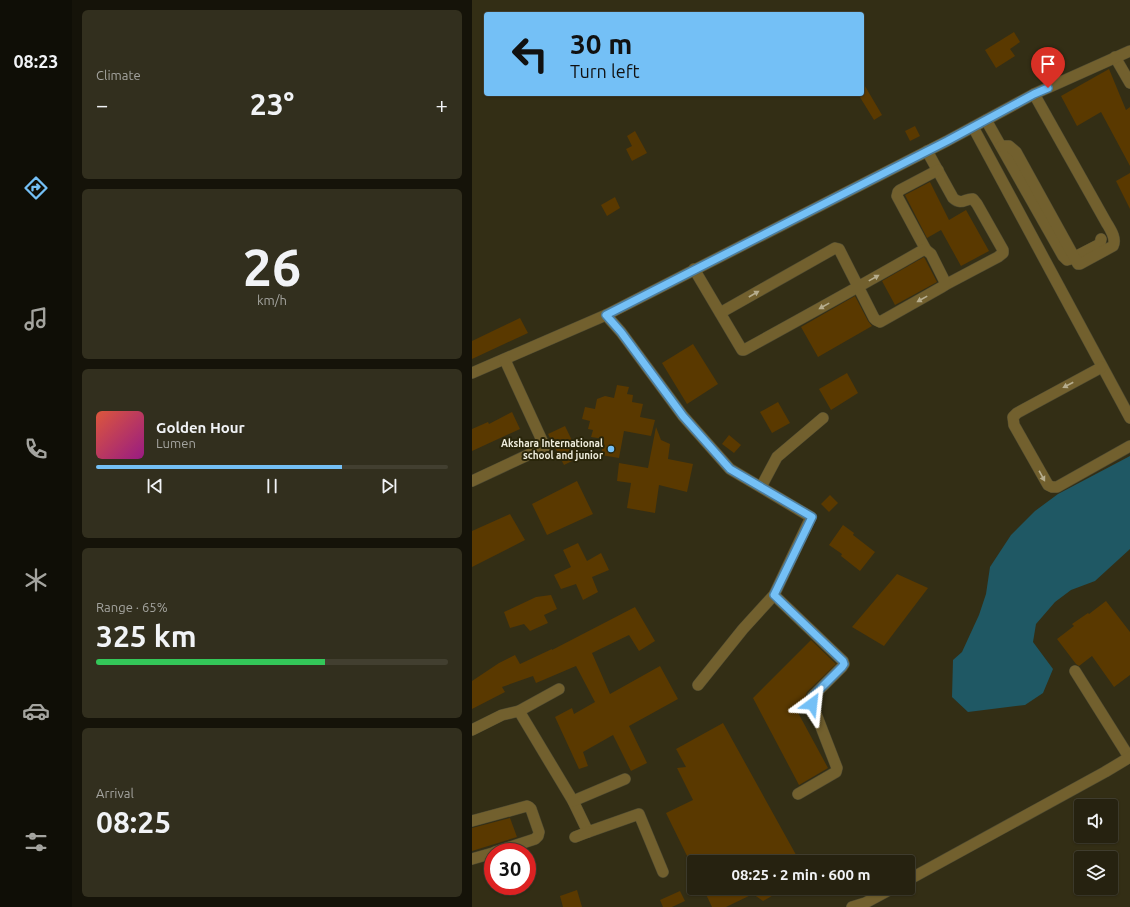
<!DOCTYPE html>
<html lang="en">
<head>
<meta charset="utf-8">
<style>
  :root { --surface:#262210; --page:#322f1e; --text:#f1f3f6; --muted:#a4a49f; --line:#423f30; --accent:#74c0f6 }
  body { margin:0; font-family:Ubuntu,sans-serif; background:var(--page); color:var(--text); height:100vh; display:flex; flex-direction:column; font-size:15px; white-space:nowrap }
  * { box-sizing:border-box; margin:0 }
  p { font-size:13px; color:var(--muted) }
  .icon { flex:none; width:22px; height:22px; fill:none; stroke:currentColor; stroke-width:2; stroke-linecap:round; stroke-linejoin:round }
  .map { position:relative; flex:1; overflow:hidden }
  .side { display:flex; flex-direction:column; gap:10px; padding:10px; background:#151309; width:400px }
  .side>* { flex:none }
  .top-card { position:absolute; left:12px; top:12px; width:380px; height:84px; border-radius:4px; box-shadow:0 1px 3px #0004,0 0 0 1px var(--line); background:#74c0f6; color:#111; overflow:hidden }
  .tools { position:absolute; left:602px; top:799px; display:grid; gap:8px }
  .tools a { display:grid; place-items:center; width:44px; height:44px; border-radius:4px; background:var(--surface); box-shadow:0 1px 3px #0004,0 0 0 1px var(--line); font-size:20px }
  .speed { position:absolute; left:12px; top:843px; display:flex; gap:8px; font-size:20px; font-weight:700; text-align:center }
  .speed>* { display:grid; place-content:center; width:52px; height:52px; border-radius:50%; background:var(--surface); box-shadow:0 1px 3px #0004,0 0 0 1px var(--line); line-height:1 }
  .speed .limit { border:6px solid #d22; background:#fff; color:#111 }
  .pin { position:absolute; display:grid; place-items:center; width:34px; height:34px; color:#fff; margin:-41px -17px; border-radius:50% 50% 50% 0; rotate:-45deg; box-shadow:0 0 4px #0007 }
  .pin .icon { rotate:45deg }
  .me { position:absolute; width:44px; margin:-22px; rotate:30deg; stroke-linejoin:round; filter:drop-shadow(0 0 3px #0008) }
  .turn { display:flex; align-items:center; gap:14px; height:84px; padding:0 20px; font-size:18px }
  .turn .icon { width:52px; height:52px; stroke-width:2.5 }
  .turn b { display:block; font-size:28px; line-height:34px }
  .big { font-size:30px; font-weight:600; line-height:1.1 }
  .side .tile { flex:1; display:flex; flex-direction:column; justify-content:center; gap:6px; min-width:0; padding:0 14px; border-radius:6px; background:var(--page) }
  .side .dial { align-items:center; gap:0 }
  .dial b { font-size:52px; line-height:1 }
  .song { display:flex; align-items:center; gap:12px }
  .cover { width:48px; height:48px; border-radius:6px; background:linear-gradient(135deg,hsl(10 70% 55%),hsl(310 70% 35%)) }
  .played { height:4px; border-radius:2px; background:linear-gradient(90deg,var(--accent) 70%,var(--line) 70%) }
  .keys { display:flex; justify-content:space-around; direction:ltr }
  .heat { display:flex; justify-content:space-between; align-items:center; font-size:22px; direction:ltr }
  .charge { height:6px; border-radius:3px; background:linear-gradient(90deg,#34c759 65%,var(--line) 0) }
  .trip { position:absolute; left:215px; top:855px; width:228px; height:40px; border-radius:4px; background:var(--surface); box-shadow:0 1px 3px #0004,0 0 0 1px var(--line); font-weight:600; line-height:40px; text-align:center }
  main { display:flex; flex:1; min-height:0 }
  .dock { display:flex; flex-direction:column; width:72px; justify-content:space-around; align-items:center; background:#0f0e06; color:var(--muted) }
  .dock .icon { width:28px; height:28px }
  .dock .active { color:var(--accent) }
  .dock b { font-size:18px; color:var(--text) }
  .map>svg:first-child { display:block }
  .water { fill:#1f5864 }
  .building { fill:#5a3900 }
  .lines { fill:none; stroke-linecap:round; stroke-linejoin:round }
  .minor-casing { stroke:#4d4931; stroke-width:12 }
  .minor { stroke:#72602e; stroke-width:11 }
  .oneway { fill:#b6ad8e }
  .route-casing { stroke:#4b7da0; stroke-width:10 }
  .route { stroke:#74c0f6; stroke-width:7 }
  .poi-dot { fill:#74c0f6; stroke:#29250a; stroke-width:1.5 }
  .labels { text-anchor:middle; stroke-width:4; stroke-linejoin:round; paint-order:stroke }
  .poi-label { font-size:10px; font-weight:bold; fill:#eeecdc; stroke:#29250a; text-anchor:end }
</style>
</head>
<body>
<main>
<nav class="dock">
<b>08:23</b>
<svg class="icon active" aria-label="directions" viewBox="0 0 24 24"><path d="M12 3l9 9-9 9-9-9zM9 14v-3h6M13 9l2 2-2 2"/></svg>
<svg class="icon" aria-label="music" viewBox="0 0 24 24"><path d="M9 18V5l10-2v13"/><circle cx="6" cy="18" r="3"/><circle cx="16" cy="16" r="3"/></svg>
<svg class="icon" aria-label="phone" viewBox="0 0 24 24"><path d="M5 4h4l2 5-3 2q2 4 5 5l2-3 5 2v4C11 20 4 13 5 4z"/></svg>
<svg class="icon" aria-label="climate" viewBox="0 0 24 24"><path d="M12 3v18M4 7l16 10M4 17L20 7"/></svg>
<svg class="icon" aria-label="car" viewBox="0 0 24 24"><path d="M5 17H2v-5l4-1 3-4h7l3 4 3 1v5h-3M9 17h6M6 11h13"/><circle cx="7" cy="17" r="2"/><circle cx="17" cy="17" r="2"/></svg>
<svg class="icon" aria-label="filters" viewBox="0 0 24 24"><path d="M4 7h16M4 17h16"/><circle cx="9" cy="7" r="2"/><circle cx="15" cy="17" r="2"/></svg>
</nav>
<section class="side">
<div class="tile"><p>Climate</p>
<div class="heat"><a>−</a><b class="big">23°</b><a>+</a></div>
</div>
<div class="tile dial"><b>26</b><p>km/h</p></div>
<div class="tile">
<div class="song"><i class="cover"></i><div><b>Golden Hour</b><p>Lumen</p></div></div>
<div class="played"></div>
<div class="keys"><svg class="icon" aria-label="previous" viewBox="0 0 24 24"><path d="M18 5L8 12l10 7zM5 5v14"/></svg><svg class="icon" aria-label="pause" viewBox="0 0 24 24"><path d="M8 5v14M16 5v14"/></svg><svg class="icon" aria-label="next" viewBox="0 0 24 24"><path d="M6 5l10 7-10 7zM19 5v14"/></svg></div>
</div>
<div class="tile"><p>Range · 65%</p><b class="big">325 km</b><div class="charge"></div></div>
<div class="tile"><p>Arrival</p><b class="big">08:25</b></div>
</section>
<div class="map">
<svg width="658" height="907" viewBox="0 0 658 907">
  <rect width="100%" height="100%" fill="#332e15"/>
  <polygon class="water" points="658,456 658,549 623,581 599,590 583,602 564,624 561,642 581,669 571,693 553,705 496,712 480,697 481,660 490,652 507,615 514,594 518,567 539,535 563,511 586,494"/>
  <g class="building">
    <polygon points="542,32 548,42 538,49 543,56 524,68 513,50"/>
    <polygon points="637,69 654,110 658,107 658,166 629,112 605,126 589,96"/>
    <polygon points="390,81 410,115 402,120 386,94 390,94"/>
    <polygon points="443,126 448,136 438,141 433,131"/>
    <polygon points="163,131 175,153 160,161 154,149 160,146 155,136"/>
    <polygon points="658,173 658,209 644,181"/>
    <polygon points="458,182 477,220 494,210 517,251 489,266 469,230 455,238 433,195"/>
    <polygon points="143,197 148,208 135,216 129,205"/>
    <polygon points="452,257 465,282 423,305 410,281"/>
    <polygon points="383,296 396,321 400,326 346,357 329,327"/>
    <polygon points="48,318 56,333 0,359 0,341"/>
    <polygon points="221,344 246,384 215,404 190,363"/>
    <polygon points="375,373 386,393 359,410 347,389"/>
    <polygon points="145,385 157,387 155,394 161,395 160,402 171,404 168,417 183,420 179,436 152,431 147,458 129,455 132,439 119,437 121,430 116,429 118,421 110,419 113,407 123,409 125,399 133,396 142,398"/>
    <polygon points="306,402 318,423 300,433 288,412"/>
    <polygon points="40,412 48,429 0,451 0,429 16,422 17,424"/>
    <polygon points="93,426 108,457 92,465 76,434"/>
    <polygon points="184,427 189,440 198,444 196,459 221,464 215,492 187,485 183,513 155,508 159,483 145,481 147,463 176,468"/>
    <polygon points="257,435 269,445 262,453 250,444"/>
    <polygon points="105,481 121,514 75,535 60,504"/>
    <polygon points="358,495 366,503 357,512 349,504"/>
    <polygon points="38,514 53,540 0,567 0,531"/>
    <polygon points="371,525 382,533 381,535 403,552 388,571 369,556 370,554 357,545"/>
    <polygon points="106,543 115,561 129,553 137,570 120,577 126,592 111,600 104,584 89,589 82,575 99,567 91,550"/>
    <polygon points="425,574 456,588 412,646 380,627"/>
    <polygon points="79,595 85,609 72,615 76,623 58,631 52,624 38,628 32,612 64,597"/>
    <polygon points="634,601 658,632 658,675 642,687 620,656 607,666 604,664 585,639 602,626 600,624 616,613 617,614"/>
    <polygon points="163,607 183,641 167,651 157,635 120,653 138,694 188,666 206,699 157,726 175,763 159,771 141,735 111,752 116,766 107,769 83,717 100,708 102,714 123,702 104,666 64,683 61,676 30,687 33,692 0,709 0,681 27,663 43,655 48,664 80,649 80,650"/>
    <polygon points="339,640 364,664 335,692 332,700 324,709 356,768 327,785 281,698"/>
    <polygon points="251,723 328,862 218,862 194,813 221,800 205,768 214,767 204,749"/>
    <polygon points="38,818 45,837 0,851 0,828"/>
    <polygon points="231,888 314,888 291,901 281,894 254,907 240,907"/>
    <polygon points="105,890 110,907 91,907 88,896"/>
    <polygon points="208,891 213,901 200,907 191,907 188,900"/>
  </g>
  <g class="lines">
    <defs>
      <g id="minor">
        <polyline points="643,57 658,83"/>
        <polyline points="514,120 591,256 595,260 599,259 628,244 629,239"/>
        <polyline points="501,127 658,418"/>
        <path d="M529 146H537L544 152 606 264H608L641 246C645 238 638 229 634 222L562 94"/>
        <path d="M455 151 481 198C490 206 493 198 501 199L505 204 531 250V253L526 257 473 285"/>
        <polyline points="454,250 425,196 426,192 428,190 466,170"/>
        <path d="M222 269 270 350H272C332 317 392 284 451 250H454L459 254 473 282V285L470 287 408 322 404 320 402 318 367 249 363 248 248 313"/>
        <polyline points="134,315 149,332 211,416 258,469 339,517 302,595 271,629 226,685"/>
        <polyline points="630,367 545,413 541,417 542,425 576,485 580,487 585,487 658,446"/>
        <polyline points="0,373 134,315 475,141 562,94 658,51"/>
        <polyline points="0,481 73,447 33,360"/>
        <polyline points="289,487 305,457 351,418"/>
        <polyline points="302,595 371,661 372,664 370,667 340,697 339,701 365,768 364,772 326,794"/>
        <polyline points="603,671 657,757"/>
        <polyline points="47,711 87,689"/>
        <polyline points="0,730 30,715 47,711 101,801 116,832 167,814 191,872"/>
        <polyline points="101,801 153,779"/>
        <polyline points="0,821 55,806 57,807 59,809 67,832 66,836 63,839 23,852"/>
        <polyline points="103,837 116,832"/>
        <polyline points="0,859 21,853"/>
        <polyline points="436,880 633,772 658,757"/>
        <polyline points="380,907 393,903 421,888"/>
      </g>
    </defs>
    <use href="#minor" class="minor-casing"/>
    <use href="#minor" class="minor"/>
  </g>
  <defs><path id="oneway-solid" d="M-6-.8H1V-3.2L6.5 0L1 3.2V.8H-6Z"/></defs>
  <g class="oneway">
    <use href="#oneway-solid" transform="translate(402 278) rotate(-29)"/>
    <use href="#oneway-solid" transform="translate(282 294) rotate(-30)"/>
    <use href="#oneway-solid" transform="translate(450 299) rotate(151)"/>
    <use href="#oneway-solid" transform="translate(352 306) rotate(151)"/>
    <use href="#oneway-solid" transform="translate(596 385) rotate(152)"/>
    <use href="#oneway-solid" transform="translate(570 476) rotate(61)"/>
  </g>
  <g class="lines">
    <defs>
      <polyline id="route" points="340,704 339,701 340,697 370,667 372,664 371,661 302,595 340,517 258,469 211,416 149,332 134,315 475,141 562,94 576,88"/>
    </defs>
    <use href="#route" class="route-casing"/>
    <use href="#route" class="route"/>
  </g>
  <circle class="poi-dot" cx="139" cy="449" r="4"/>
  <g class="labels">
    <g class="poi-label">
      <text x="131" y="447">Akshara International<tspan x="131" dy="12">school and junior</tspan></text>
    </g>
  </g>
</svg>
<div class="tools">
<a><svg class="icon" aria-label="sound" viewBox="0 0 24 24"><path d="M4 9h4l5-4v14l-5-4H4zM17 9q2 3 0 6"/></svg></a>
<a><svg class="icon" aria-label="layers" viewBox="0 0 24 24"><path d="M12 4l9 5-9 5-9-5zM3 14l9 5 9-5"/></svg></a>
</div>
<div class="speed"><div class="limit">30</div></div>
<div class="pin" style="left:576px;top:88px;background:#d93025"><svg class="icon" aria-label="arrive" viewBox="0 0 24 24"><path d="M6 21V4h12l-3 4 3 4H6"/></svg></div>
<svg class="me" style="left:340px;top:704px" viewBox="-20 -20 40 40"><path d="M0-17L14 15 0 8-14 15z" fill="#74c0f6" stroke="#fff" stroke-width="4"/></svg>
<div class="trip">08:25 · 2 min · 600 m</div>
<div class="top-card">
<div class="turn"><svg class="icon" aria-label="left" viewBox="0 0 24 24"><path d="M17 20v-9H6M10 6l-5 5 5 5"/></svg><div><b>30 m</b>Turn left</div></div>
</div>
</div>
</main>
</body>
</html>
